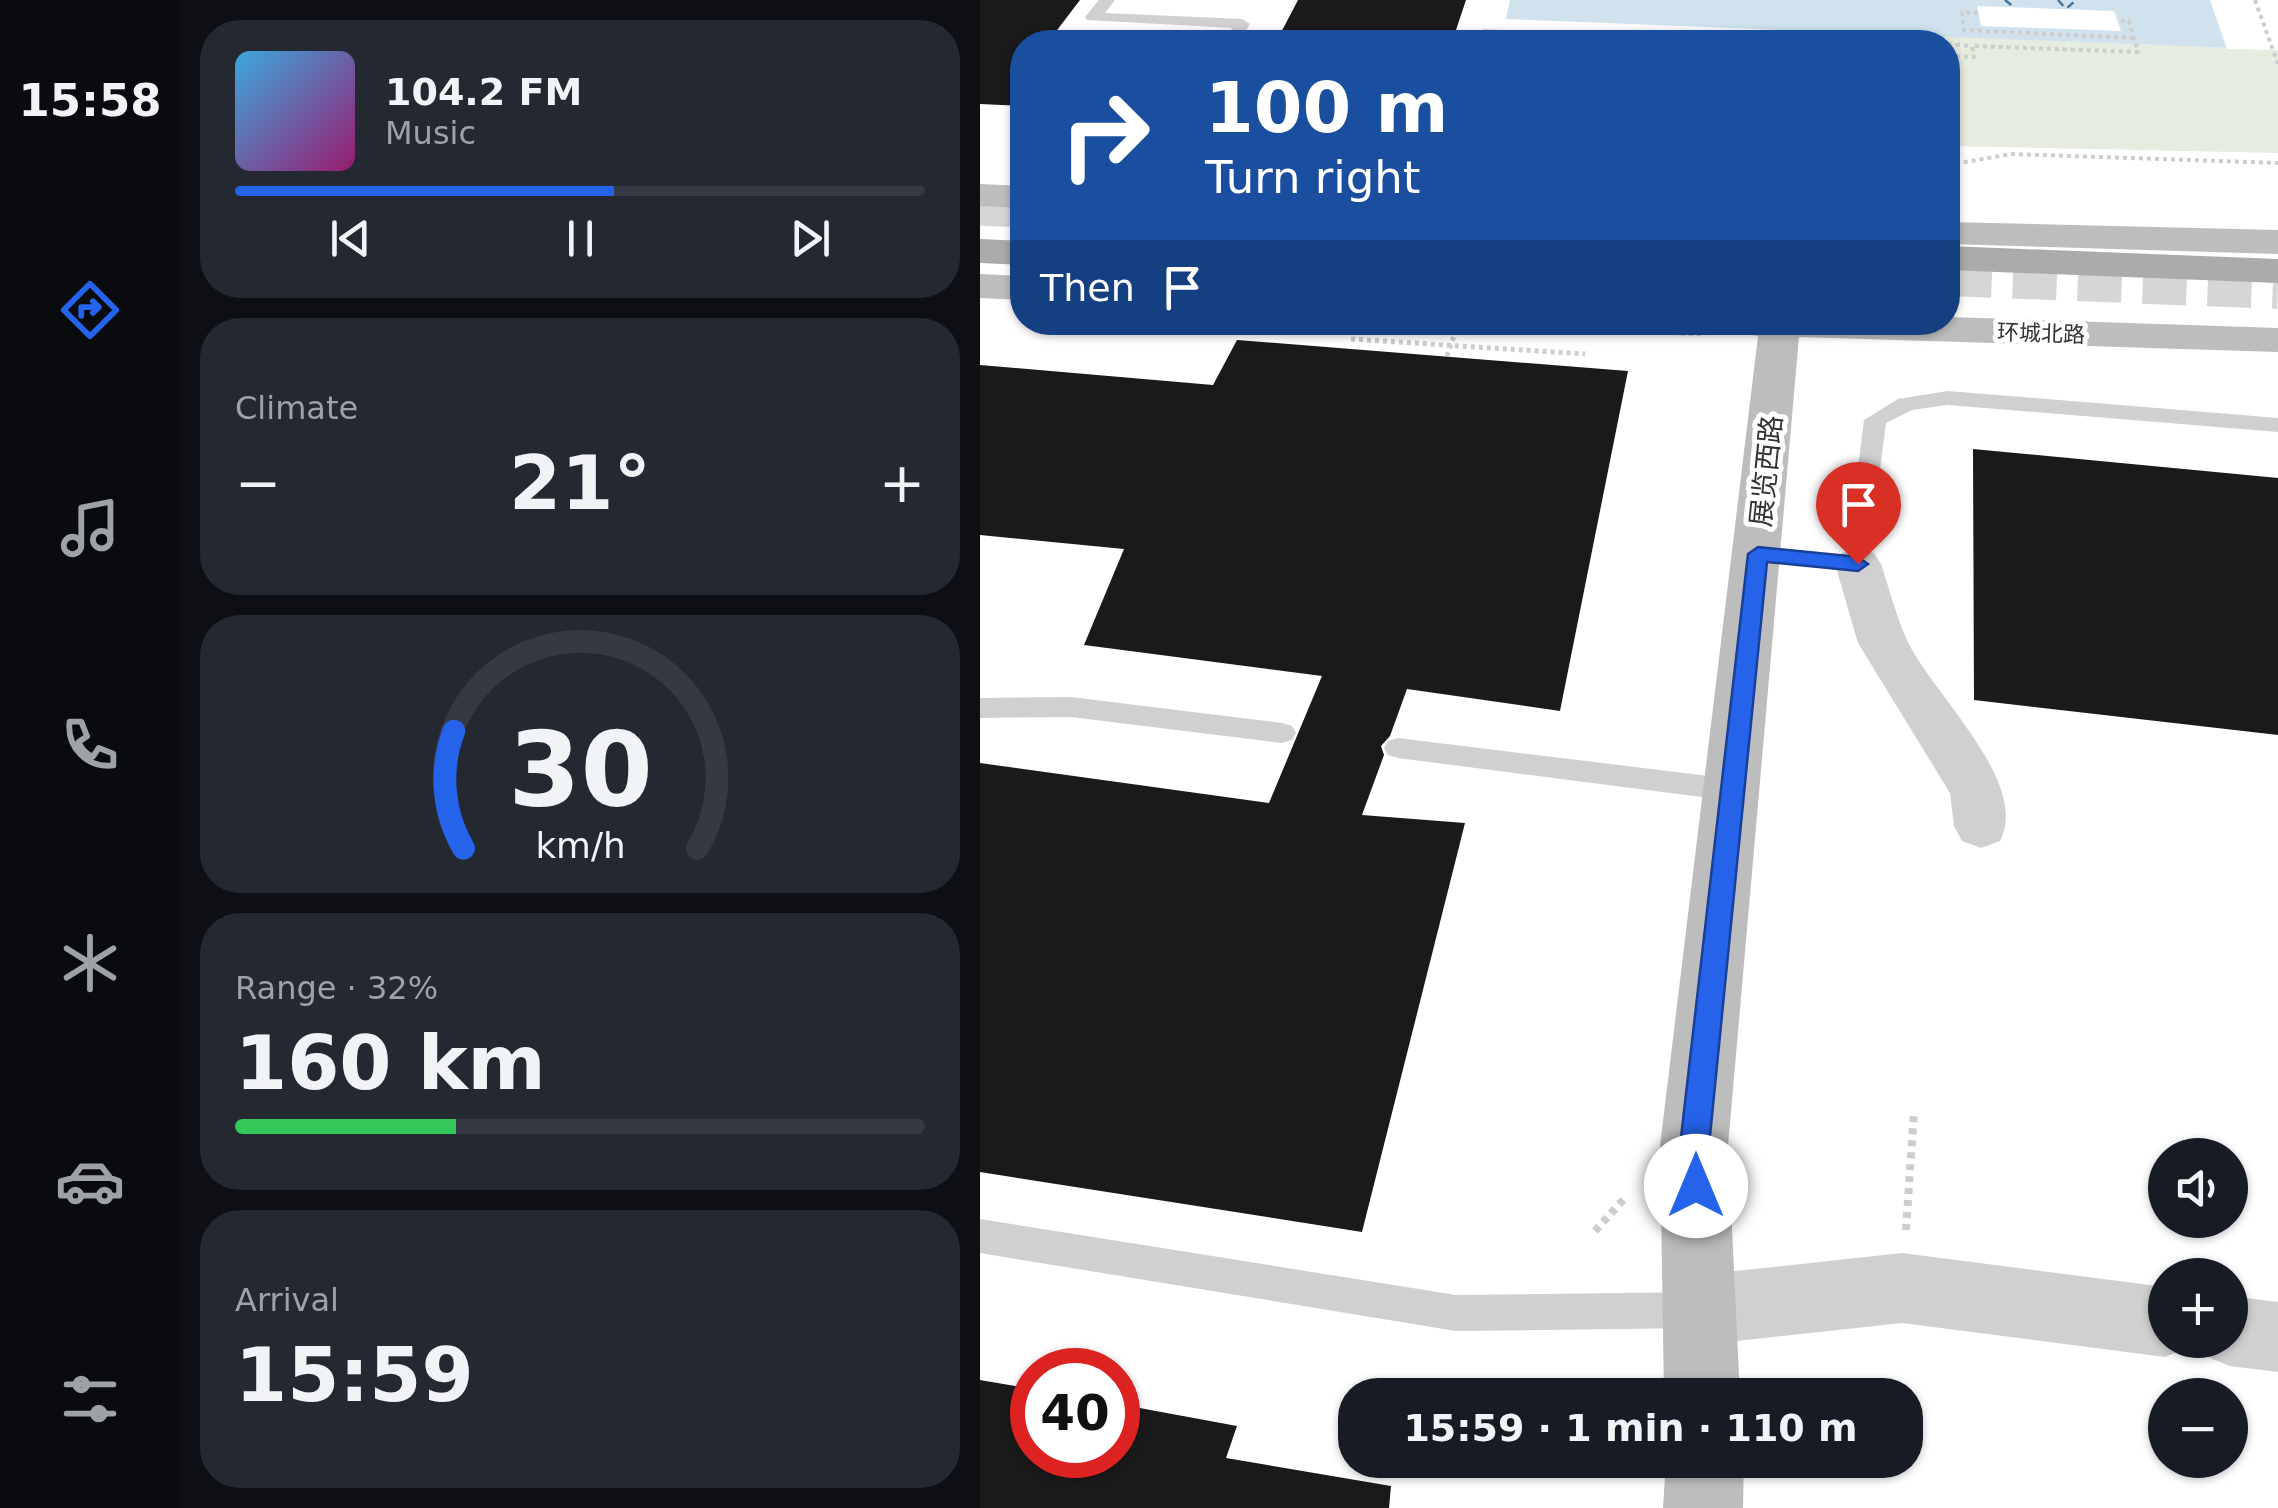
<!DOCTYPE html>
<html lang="en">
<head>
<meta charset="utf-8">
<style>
  :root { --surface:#171b24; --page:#242831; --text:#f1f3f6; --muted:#9ea1a6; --line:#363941; --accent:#2563eb }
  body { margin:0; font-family:"DejaVu Sans","Noto Sans SC",sans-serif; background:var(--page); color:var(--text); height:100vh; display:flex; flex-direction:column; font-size:38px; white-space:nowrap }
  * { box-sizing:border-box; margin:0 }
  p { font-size:32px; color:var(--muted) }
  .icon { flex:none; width:55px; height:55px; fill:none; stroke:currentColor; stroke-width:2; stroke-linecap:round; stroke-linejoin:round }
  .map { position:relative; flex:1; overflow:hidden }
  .drawer { display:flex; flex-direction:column; gap:20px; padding:20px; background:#0d0f14; width:800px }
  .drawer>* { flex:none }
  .top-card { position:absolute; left:30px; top:30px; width:950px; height:305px; border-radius:40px; box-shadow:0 2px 8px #0004; background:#1a4fa0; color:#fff; overflow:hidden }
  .fabs { position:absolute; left:1168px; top:1138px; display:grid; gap:20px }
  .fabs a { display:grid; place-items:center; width:100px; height:100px; border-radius:50%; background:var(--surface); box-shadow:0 2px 8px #0004; font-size:50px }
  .speed { position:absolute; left:30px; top:1348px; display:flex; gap:20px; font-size:50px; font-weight:700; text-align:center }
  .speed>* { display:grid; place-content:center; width:130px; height:130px; border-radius:50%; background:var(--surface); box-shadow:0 2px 8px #0004; line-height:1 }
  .speed .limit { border:15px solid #d22; background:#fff; color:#111 }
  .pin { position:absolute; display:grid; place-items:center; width:85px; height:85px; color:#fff; margin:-102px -42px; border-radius:50% 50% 50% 0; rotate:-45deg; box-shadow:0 0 10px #0007 }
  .pin .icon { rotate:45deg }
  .me { position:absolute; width:110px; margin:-55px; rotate:0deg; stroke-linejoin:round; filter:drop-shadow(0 0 8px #0008) }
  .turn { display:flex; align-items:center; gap:35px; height:210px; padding:0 30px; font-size:45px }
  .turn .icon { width:130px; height:130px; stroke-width:2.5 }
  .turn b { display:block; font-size:70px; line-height:85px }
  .then { display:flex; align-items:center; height:95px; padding:0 30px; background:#0003; gap:20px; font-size:38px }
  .big { font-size:75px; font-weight:700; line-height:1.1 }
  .drawer .card { flex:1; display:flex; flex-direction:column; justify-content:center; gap:15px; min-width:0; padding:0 35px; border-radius:40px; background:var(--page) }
  .drawer .dial { align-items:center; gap:0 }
  .dial svg { height:260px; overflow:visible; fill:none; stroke:var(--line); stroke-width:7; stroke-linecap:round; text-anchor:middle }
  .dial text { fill:var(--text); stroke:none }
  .song { display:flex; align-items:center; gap:30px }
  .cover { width:120px; height:120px; border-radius:15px; background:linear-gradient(135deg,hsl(200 70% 55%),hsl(320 70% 35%)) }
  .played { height:10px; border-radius:5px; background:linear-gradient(90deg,var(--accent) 55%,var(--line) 55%) }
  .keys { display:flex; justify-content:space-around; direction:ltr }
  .heat { display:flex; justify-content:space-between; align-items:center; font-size:55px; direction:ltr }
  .charge { height:15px; border-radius:8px; background:linear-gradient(90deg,#34c759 32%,var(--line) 0) }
  .trip { position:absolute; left:358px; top:1378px; width:585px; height:100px; border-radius:40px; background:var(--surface); box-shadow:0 2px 8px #0004; font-weight:700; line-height:100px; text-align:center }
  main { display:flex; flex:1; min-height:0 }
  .dock { display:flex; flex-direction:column; width:180px; justify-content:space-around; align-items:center; background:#090b0e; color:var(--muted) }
  .dock .icon { width:70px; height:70px }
  .dock .current { color:var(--accent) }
  .dock b { font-size:45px; color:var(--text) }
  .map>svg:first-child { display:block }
  .green { fill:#e6ecdf }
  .water { fill:#cfe2ee }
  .pier { fill:#fff }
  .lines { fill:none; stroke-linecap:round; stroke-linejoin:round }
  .ferry { stroke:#3f7597; stroke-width:2.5; stroke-dasharray:8 6; stroke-linecap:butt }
  .building { fill:#1a1a1a }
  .highway-tunnel-far1 { stroke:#d6d6d6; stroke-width:35; stroke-dasharray:35 18; stroke-linecap:butt }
  .highway-tunnel { stroke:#d6d6d6; stroke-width:44; stroke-dasharray:44 21; stroke-linecap:butt }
  .path-far2 { stroke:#cdcdcd; stroke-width:4; stroke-dasharray:4 4; stroke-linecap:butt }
  .path-far1 { stroke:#cdcdcd; stroke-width:5; stroke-dasharray:4 4; stroke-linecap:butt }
  .path { stroke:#cdcdcd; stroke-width:8; stroke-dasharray:6 6; stroke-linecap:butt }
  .lane { fill:#d0d0d0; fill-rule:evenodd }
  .street { fill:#d0d0d0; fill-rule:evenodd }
  .secondary { fill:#bdbdbd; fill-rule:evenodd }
  .primary { fill:#ababab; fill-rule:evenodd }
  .path-bridge { stroke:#cdcdcd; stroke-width:5; stroke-dasharray:4 4; stroke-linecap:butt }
  .route { fill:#2563eb; stroke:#184099; stroke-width:2.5 }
  .labels { text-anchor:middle; stroke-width:10; stroke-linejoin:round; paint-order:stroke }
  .far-street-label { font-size:22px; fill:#333; stroke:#fff }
  .street-label { font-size:28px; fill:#333; stroke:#fff }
</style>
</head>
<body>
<main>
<nav class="dock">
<b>15:58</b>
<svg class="icon current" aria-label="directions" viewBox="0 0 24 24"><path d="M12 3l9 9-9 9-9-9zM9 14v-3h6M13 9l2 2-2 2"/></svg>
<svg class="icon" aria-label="music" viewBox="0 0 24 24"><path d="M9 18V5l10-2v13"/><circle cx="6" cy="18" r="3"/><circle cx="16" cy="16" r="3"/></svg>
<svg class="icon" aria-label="phone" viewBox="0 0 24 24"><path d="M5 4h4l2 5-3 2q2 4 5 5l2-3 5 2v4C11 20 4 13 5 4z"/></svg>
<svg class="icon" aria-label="climate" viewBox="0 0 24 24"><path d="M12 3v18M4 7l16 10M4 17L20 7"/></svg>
<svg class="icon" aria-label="car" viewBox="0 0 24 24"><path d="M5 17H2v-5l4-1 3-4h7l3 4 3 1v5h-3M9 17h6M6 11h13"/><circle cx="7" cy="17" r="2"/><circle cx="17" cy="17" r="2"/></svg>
<svg class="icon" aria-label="filters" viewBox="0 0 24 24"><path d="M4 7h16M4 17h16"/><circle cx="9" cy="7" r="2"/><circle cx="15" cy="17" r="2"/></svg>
</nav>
<section class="drawer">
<div class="card">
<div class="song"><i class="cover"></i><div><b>104.2 FM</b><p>Music</p></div></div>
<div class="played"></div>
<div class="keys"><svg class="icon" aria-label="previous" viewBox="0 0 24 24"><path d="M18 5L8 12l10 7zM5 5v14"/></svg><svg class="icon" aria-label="pause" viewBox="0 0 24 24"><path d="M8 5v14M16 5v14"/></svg><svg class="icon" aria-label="next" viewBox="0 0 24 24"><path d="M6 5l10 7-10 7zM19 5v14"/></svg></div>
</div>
<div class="card"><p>Climate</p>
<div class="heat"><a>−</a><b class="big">21°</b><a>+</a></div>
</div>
<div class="card dial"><svg viewBox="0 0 100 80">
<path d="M14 69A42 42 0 1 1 86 69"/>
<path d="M14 69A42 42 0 0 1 11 33" stroke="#2563eb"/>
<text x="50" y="56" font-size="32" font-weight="700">30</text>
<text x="50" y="72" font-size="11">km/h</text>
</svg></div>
<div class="card"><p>Range · 32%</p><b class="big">160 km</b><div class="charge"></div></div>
<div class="card"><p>Arrival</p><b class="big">15:59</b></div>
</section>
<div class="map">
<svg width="1298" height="1508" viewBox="0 0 1298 1508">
  <rect width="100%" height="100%" fill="#fff"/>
  <polygon class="green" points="961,36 1298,50 1298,153 968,146 968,42 961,42"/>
  <polygon class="water" points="530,0 1298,0 1298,50 526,19"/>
  <g class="pier">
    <polygon points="1230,0 1298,0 1298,50 1247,49"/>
    <polygon points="997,6 1134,11 1141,31 1001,26"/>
  </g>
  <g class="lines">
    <g class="ferry">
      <polyline points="1025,0 1034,7"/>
      <polyline points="1078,0 1086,9 1096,0"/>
    </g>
  </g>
  <g class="building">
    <polygon points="0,0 100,0 68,42 42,42 42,106 0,104"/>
    <polygon points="318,0 486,0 472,42 296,42"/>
    <polygon points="257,340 648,371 580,711 427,689 410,736 401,746 404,755 382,815 485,823 382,1232 0,1172 0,763 289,803 342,676 104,645 144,549 0,535 0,365 233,385"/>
    <polygon points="993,449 1298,478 1298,735 994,700"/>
    <polygon points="0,1380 52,1389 52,1455 138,1455 138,1404 257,1426 246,1458 411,1486 409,1508 0,1508"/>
  </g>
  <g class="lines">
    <polyline class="highway-tunnel-far1" points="0,208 42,210"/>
    <polyline class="highway-tunnel" points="968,274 1298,287"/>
    <g class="path-far2">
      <polyline points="1275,0 1298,64"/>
      <polyline points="998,13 982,12 984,30 1154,38"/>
      <polyline points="675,32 938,42"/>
      <polyline points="968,44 992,46"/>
      <polyline points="968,56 994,57 992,46 1158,52 1149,21 1138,21"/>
      <polyline points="968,165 1031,154 1298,163"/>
    </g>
    <g class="path-far1">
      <polyline points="437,322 725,334"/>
      <polyline points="371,339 605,354"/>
    </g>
    <g class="path">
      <polyline points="926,1230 934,1111"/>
      <polyline points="615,1231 644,1199"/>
    </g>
    <g class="lane">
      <polygon points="119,0 135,0 125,13 262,19 270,24 259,42 243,42 252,28 107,20 105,17"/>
      <polygon points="504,29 648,37 656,42 498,37 496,34"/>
      <polygon points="968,391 1298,418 1298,432 968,405 932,410 906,423 887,570 878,572 769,560 766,554 769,548 778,546 867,555 884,420 918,399"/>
      <polygon points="91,697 302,723 312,726 316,733 312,740 302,743 91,717 0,718 0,698"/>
      <polygon points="418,738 753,779 763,782 767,790 763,798 753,801 418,758 408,755 404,748 408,741"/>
      <polygon points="0,1219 476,1295 718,1292 731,1297 736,1310 731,1323 718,1328 476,1331 0,1253"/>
    </g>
    <g class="street">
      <path d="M878 548 894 553 901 564C909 588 916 615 926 638 950 692 1051 782 1020 841L1001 848 982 841 974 826 970 793 878 643 855 564 862 553Z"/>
      <polygon points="922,1253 1185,1287 1185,1340 1213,1340 1210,1347 1185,1357 922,1323 719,1345 694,1335 684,1310 694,1285 719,1275"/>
      <polygon points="1250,1296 1298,1302 1298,1372 1250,1366 1225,1356 1219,1340 1250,1340"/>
    </g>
    <g class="secondary">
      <polygon points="0,184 42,186 42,208 0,206"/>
      <polygon points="968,222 1298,230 1298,254 968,244"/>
      <polygon points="0,274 42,276 42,300 0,298"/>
      <polygon points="968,317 1298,328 1298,352 819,337 748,1146 760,1395 684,1395 680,1146 778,336 752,332 746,323 968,322"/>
      <polygon points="686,1460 764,1460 763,1508 683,1508"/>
    </g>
    <g class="primary">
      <polygon points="0,239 42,241 42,265 0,263"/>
      <polygon points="968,246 1298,259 1298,283 968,270"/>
    </g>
    <polyline class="path-bridge" points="467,356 479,322"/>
  </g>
  <polygon class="route" points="778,547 878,557 888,564 878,571 787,562 729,1146 730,1186 726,1195 716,1199 706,1195 701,1186 700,1146 768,554"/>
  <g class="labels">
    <g class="far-street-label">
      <text transform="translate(1061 333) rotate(2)" y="8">环城北路</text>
    </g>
    <g class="street-label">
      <text transform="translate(786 471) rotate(-84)" y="10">展览西路</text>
    </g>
  </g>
</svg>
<div class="fabs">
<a><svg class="icon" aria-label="sound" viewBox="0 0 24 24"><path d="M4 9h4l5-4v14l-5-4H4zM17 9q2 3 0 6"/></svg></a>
<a>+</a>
<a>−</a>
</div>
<div class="speed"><div class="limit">40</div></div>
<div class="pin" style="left:878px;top:564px;background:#d93025"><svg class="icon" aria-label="arrive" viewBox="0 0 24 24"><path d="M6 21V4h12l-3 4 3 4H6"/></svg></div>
<svg class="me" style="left:716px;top:1186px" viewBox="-20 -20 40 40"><circle r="19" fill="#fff"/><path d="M0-13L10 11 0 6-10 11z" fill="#2563eb"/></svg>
<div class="trip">15:59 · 1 min · 110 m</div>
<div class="top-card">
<div class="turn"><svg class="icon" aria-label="right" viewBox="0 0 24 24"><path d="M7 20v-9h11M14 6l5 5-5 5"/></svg><div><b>100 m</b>Turn right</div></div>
<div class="then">Then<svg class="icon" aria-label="arrive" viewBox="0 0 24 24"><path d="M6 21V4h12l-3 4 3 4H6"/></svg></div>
</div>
</div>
</main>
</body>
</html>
